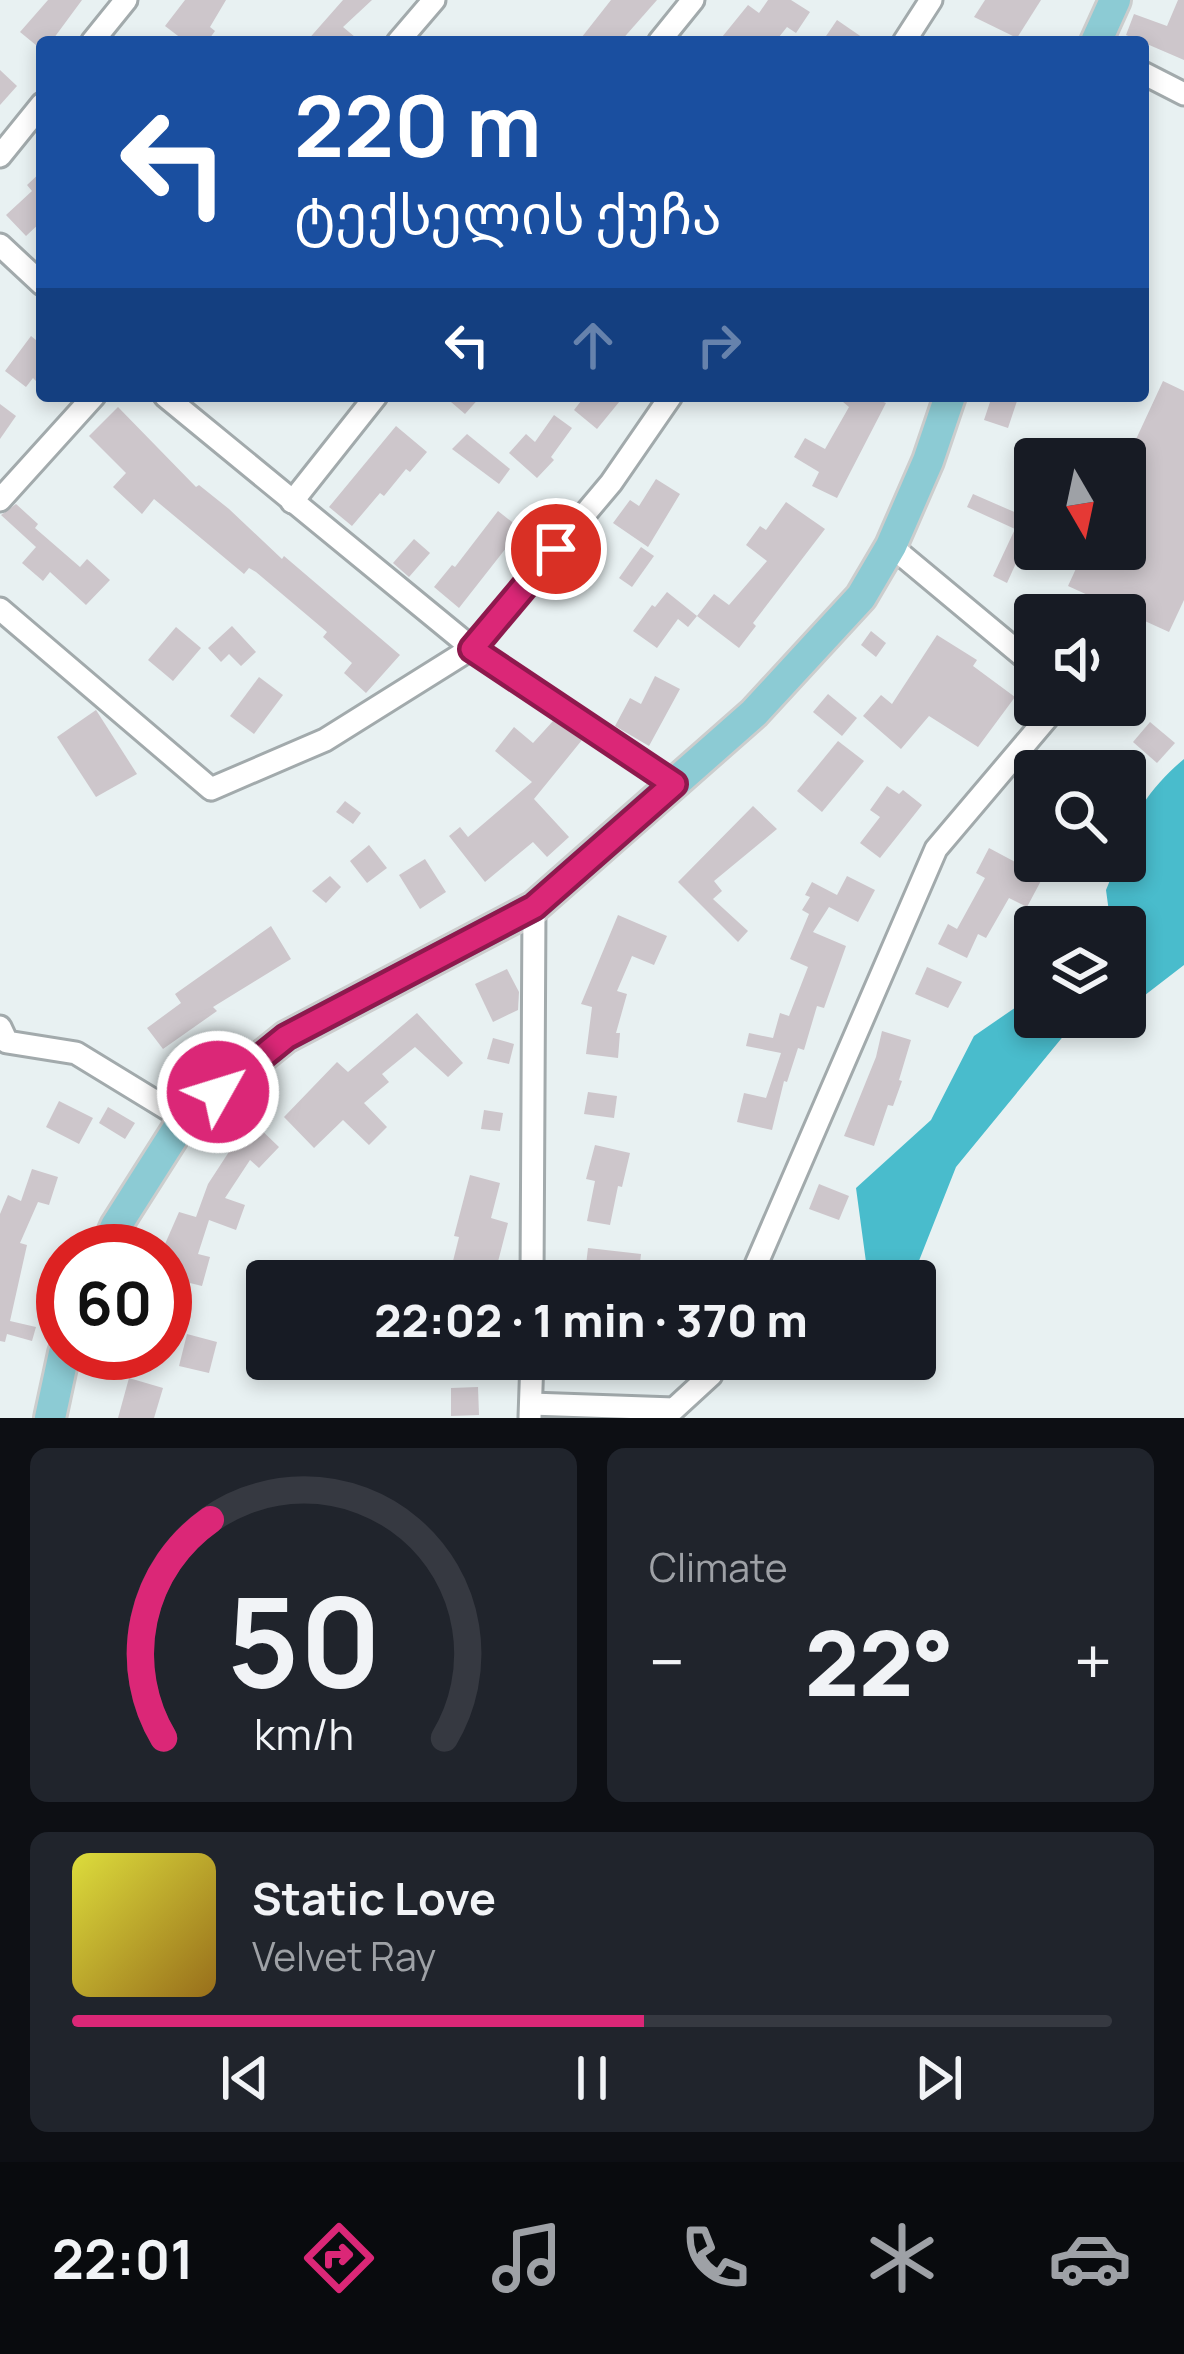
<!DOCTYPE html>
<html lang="en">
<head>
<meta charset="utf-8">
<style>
  :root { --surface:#171b24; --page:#20242c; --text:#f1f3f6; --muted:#9ea1a6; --line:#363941; --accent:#db2777 }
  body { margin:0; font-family:Manrope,"Noto Sans Georgian",sans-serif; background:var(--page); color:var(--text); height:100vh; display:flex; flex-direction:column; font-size:45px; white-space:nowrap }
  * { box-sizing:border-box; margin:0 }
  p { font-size:39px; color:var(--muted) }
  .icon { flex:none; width:66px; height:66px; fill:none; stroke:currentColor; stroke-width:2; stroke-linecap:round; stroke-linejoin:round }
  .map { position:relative; height:1418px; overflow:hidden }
  .side { display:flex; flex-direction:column; gap:30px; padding:30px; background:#0d0f14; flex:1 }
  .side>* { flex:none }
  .hud { position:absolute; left:36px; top:36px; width:1113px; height:366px; border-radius:12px; box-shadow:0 6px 18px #0003; background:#1a4fa0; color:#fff; overflow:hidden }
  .needle { width:78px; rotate:171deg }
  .tools { position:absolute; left:1014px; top:438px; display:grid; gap:24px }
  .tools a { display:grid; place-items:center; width:132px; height:132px; border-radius:12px; background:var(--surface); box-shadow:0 6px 18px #0003; font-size:60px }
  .speed { position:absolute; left:36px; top:1224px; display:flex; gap:24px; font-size:60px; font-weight:700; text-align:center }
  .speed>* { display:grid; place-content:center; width:156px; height:156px; border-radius:50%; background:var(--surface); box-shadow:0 6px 18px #0003; line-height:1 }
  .speed .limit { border:18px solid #d22; background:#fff; color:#111 }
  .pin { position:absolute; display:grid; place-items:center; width:102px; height:102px; color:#fff; margin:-51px; border:6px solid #fff; border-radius:50%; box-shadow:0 3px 12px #0007 }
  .me { position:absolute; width:132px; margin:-66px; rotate:51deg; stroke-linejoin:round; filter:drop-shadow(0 0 9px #0008) }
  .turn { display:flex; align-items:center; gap:42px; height:252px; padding:0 60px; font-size:54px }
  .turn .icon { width:156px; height:156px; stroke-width:2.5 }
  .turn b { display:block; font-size:84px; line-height:102px }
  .lanes { display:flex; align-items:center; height:114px; padding:0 60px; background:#0003; justify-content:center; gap:60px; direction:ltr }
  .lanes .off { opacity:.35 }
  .big { font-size:90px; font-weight:800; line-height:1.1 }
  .side .tile { flex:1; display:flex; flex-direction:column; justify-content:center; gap:18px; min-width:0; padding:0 42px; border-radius:18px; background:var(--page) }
  .side .dial { align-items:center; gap:0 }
  .dial svg { height:312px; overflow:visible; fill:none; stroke:var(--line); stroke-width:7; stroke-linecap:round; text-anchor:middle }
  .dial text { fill:var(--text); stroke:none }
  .song { display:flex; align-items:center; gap:36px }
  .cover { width:144px; height:144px; border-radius:18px; background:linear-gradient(135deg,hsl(60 70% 55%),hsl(40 70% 35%)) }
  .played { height:12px; border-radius:6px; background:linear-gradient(90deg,var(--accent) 55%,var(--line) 55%) }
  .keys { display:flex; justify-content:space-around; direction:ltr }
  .heat { display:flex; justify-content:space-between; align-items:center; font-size:66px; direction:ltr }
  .side .tiles { flex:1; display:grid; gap:30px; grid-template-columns:1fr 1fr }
  .tile:last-child { grid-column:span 2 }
  .trip { position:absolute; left:246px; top:1260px; width:690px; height:120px; border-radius:12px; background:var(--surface); box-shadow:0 6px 18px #0003; font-weight:800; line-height:120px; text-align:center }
  .dock { display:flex; height:192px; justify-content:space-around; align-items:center; background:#090b0e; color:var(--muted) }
  .dock .icon { width:84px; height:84px }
  .dock .current { color:var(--accent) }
  .dock b { font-size:54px; color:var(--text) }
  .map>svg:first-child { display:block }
  .forest { fill:#49bccc }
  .building { fill:#cdc6cb }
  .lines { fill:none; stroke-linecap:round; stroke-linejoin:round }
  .street-casing { stroke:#a2aaac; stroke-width:27 }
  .primary-casing { stroke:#cccdcd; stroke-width:36 }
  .street { stroke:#fff; stroke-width:21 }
  .primary { stroke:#8ccbd4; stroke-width:30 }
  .route-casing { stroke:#8e194d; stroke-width:30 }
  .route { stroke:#db2777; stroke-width:21 }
</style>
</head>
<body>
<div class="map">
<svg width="1184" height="1418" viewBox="0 0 1184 1418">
  <rect width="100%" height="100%" fill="#e8f1f2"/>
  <g class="forest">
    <path d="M1184 759V965L1136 1002 1125 1004V927H1111L1106 890 1118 861H1125C1125 820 1154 784 1184 759Z"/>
    <polygon points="1035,994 1035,1017 1079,1017 956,1167 911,1281 894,1281 866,1262 856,1188 931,1120 974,1036"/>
  </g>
  <g class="building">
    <polygon points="48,0 82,0 51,42 42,42 42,50 20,32"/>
    <polygon points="185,0 226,0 210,27 215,31 207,42 186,42 165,26"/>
    <polygon points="343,0 372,0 343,27 361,42 306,42"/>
    <polygon points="611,0 657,0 620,42 578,42"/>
    <polygon points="768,0 791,0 810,12 796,33 787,27 775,42 718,42 748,5 759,13"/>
    <polygon points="985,0 1041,0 1017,38 974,17"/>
    <polygon points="1178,0 1184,0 1184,60 1126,35 1134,14 1167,26"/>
    <polygon points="837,20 869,42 822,42"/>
    <polygon points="0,70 17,86 0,105"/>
    <polygon points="42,171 42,221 26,236 6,215 32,191 27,185"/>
    <polygon points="31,336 42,345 42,387 33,378 26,387 5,371"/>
    <polygon points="1163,381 1184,391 1184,600 1169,632 1068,586 1085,549 1125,549 1125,463"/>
    <polygon points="444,396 481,396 465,414"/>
    <polygon points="585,396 624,396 597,429 574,410"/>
    <polygon points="836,396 869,396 886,403 837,498 812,486 819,472 794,457 805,438 825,449 849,407"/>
    <polygon points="992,396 1017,401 1008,428 984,420"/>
    <polygon points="0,404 16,416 0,439"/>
    <polygon points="118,407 196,487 199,485 229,509 282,559 284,556 400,655 366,693 344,673 352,663 323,637 327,632 256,572 249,568 244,574 154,499 142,514 113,487 126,473 89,436"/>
    <polygon points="554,415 572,428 551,457 554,460 537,478 509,453 526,434 535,442"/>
    <polygon points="396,426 427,452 410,472 406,469 384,496 380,493 352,526 329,507"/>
    <polygon points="467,434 510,469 499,484 452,449"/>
    <polygon points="656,479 680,494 648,547 613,523 630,500 639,506"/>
    <polygon points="973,494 1035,521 1007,583 993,576 1015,529 967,507"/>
    <polygon points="786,502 825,529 753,623 756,626 739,648 697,616 714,594 729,605 767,561 746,545 760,526 766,530"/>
    <polygon points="16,504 38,524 35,528 80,567 87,559 110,580 86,605 50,572 43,581 22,563 36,547 1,515"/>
    <polygon points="498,511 521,529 459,608 434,587 452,565 455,567"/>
    <polygon points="414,539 430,553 409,577 393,563"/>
    <polygon points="641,547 654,556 632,587 619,578"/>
    <polygon points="667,592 697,616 688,627 678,619 657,648 633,631 652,605 655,607"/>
    <polygon points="232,626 256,652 241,666 229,654 221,662 208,648"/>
    <polygon points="176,627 201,648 173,681 148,660"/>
    <polygon points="871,631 886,643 876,657 861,645"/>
    <polygon points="937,635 977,660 973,666 1015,697 978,747 929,716 901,749 863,716 881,695 892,704"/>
    <polygon points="655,676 680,689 649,746 615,726 630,698 641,704"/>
    <polygon points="259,677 283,695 254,734 230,716"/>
    <polygon points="828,694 857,718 842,736 813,712"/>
    <polygon points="96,710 137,774 96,797 57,737"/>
    <polygon points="553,721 582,740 534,799 569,837 547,857 533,842 485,882 449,836 460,827 468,837 532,782 495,751 514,727 533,743"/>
    <polygon points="1150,722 1175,743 1157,763 1133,742"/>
    <polygon points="838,741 864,761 822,812 797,791"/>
    <polygon points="887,786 899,794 903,790 922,805 880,858 860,843 880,817 870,810"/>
    <polygon points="345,801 361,813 353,824 336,812"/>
    <polygon points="753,806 777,829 714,881 722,891 713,899 748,931 738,942 678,882"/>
    <polygon points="369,845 387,868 367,883 350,861"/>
    <polygon points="989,848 1043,877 1027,907 1009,898 986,938 978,934 967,958 938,944 948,924 957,929 985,878 976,873"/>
    <polygon points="425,859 446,892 420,909 399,875"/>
    <polygon points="330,876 341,887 326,903 312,891"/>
    <polygon points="847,876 875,890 858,922 829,907 813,932 846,946 824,1008 817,1006 804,1050 798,1048 787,1082 784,1081 772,1130 737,1122 744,1093 766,1098 781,1053 746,1046 749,1033 773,1038 780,1013 789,1016 808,967 790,959 809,914 802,910 810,897 805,895 812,882 837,895"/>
    <polygon points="618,915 667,936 654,965 632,956 617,991 627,994 616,1033 620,1033 618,1058 586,1054 592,1007 581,1004"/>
    <polygon points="271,926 291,959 213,1007 217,1011 163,1049 147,1028 181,1003 175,994"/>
    <polygon points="927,967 962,982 948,1008 915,994"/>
    <polygon points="507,969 519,992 518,1010 493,1022 475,984"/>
    <polygon points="417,1013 463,1063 448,1077 415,1047 382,1074 389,1082 364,1103 387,1127 369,1145 343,1120 314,1148 284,1117 337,1062 348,1072"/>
    <polygon points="882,1031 911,1040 899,1080 902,1081 893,1106 888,1105 874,1146 844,1136 876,1057"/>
    <polygon points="493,1038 514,1044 509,1064 487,1059"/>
    <polygon points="588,1092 617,1096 614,1118 584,1114"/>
    <polygon points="59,1101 93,1118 79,1144 46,1127"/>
    <polygon points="108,1107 135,1123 125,1139 99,1123"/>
    <polygon points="484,1110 503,1113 500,1131 481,1129"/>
    <polygon points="254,1123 279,1147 259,1168 250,1160 225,1198 245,1205 236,1230 209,1220 198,1254 210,1257 202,1286 190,1283 182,1323 165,1320 165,1244 179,1212 196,1217 208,1184 236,1141"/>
    <polygon points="595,1145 630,1153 622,1187 618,1186 610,1225 587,1221 595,1181 586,1179"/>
    <polygon points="32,1169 58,1177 49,1205 38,1202 20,1243 27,1245 10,1321 36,1327 32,1341 7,1334 5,1342 0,1341 0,1214 8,1195 21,1201"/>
    <polygon points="470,1175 500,1183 491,1218 508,1223 493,1281 448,1281 459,1237 454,1236"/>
    <polygon points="819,1184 849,1196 839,1220 809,1209"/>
    <polygon points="588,1248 641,1254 638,1281 614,1281 614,1277 585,1274"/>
    <polygon points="187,1334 217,1342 209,1373 179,1366"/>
    <polygon points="129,1378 163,1388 154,1418 118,1418"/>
    <polygon points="478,1387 479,1415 451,1416 451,1388"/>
  </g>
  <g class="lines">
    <defs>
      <g id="street">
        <polyline points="92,42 126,0"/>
        <polyline points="398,42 434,0"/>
        <polyline points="659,42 693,0"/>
        <polyline points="904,42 931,0"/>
        <polyline points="1143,73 1184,94"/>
        <polyline points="0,156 42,104"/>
        <polyline points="0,245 42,284"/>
        <polyline points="165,396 472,648 674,784"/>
        <polyline points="0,500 94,396"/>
        <polyline points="292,502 376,396"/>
        <polyline points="891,546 1035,666"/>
        <polyline points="0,609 211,789 325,740 472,648 611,483 671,396"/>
        <polyline points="0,1027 7,1042 76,1053 184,1119"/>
        <polyline points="532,1281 534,907"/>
        <polyline points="749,1281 936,849 1058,705"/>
        <polyline points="531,1404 674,1409 711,1375 717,1359"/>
        <polyline points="530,1417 532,1359"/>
      </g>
      <g id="primary">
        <polyline points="1096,42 1115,0"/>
        <polyline points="105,1251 116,1226 184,1119 286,1037 534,907 754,713 861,597 891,546 928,461 950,396"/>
        <polyline points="50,1418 64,1353"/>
      </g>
    </defs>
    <use href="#street" class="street-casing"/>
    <use href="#primary" class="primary-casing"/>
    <use href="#street" class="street"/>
    <use href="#primary" class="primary"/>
  </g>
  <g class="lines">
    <defs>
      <polyline id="route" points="218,1092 286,1037 534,907 674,784 472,649 556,549"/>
    </defs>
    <use href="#route" class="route-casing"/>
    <use href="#route" class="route"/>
  </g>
</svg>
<div class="tools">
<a><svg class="needle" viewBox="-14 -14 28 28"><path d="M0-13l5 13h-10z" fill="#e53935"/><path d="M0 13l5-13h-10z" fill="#9ea1a6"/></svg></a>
<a><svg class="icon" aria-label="sound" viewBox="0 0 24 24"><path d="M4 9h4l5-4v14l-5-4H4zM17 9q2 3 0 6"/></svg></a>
<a><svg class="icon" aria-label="search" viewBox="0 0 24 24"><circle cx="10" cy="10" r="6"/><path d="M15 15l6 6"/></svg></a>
<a><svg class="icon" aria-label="layers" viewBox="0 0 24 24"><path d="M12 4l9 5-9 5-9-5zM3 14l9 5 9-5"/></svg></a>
</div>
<div class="speed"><div class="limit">60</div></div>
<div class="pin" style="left:556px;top:549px;background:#d93025"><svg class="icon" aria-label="arrive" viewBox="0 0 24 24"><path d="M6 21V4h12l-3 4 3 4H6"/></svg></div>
<svg class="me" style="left:218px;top:1092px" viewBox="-20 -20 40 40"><circle r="17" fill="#db2777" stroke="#fff" stroke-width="3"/><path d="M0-11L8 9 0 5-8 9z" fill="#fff"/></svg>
<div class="trip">22:02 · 1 min · 370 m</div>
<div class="hud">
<div class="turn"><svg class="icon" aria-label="left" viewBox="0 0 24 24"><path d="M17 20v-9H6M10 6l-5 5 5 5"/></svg><div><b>220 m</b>ტექსელის ქუჩა</div></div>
<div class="lanes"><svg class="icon" aria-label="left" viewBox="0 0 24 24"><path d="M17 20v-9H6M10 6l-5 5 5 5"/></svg><svg class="icon off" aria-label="ahead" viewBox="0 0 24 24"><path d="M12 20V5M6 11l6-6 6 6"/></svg><svg class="icon off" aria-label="right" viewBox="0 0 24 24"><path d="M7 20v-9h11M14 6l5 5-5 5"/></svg></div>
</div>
</div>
<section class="side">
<div class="tiles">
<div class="tile dial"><svg viewBox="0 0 100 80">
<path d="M14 69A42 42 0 1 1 86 69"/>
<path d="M14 69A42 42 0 0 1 26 13" stroke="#db2777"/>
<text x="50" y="56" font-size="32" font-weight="700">50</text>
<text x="50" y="72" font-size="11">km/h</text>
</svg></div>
<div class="tile"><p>Climate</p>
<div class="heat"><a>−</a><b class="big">22°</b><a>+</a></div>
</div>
<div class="tile">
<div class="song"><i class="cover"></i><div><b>Static Love</b><p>Velvet Ray</p></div></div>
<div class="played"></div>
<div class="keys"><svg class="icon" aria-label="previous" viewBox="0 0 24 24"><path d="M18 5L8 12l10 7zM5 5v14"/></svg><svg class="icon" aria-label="pause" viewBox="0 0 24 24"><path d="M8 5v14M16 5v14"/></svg><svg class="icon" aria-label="next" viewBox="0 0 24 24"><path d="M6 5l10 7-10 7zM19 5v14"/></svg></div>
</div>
</div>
</section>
<nav class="dock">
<b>22:01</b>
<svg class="icon current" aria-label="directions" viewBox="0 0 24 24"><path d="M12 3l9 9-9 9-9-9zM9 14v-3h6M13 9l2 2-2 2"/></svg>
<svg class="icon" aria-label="music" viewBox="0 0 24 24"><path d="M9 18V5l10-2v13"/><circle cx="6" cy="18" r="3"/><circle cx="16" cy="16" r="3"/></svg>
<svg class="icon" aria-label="phone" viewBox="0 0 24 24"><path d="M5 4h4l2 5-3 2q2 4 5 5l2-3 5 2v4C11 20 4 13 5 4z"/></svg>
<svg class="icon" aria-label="climate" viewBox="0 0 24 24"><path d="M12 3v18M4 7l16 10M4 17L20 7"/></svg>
<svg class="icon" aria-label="car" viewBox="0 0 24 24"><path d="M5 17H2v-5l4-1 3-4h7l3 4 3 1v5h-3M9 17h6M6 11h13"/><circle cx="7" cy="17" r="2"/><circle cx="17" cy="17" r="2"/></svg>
</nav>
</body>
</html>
